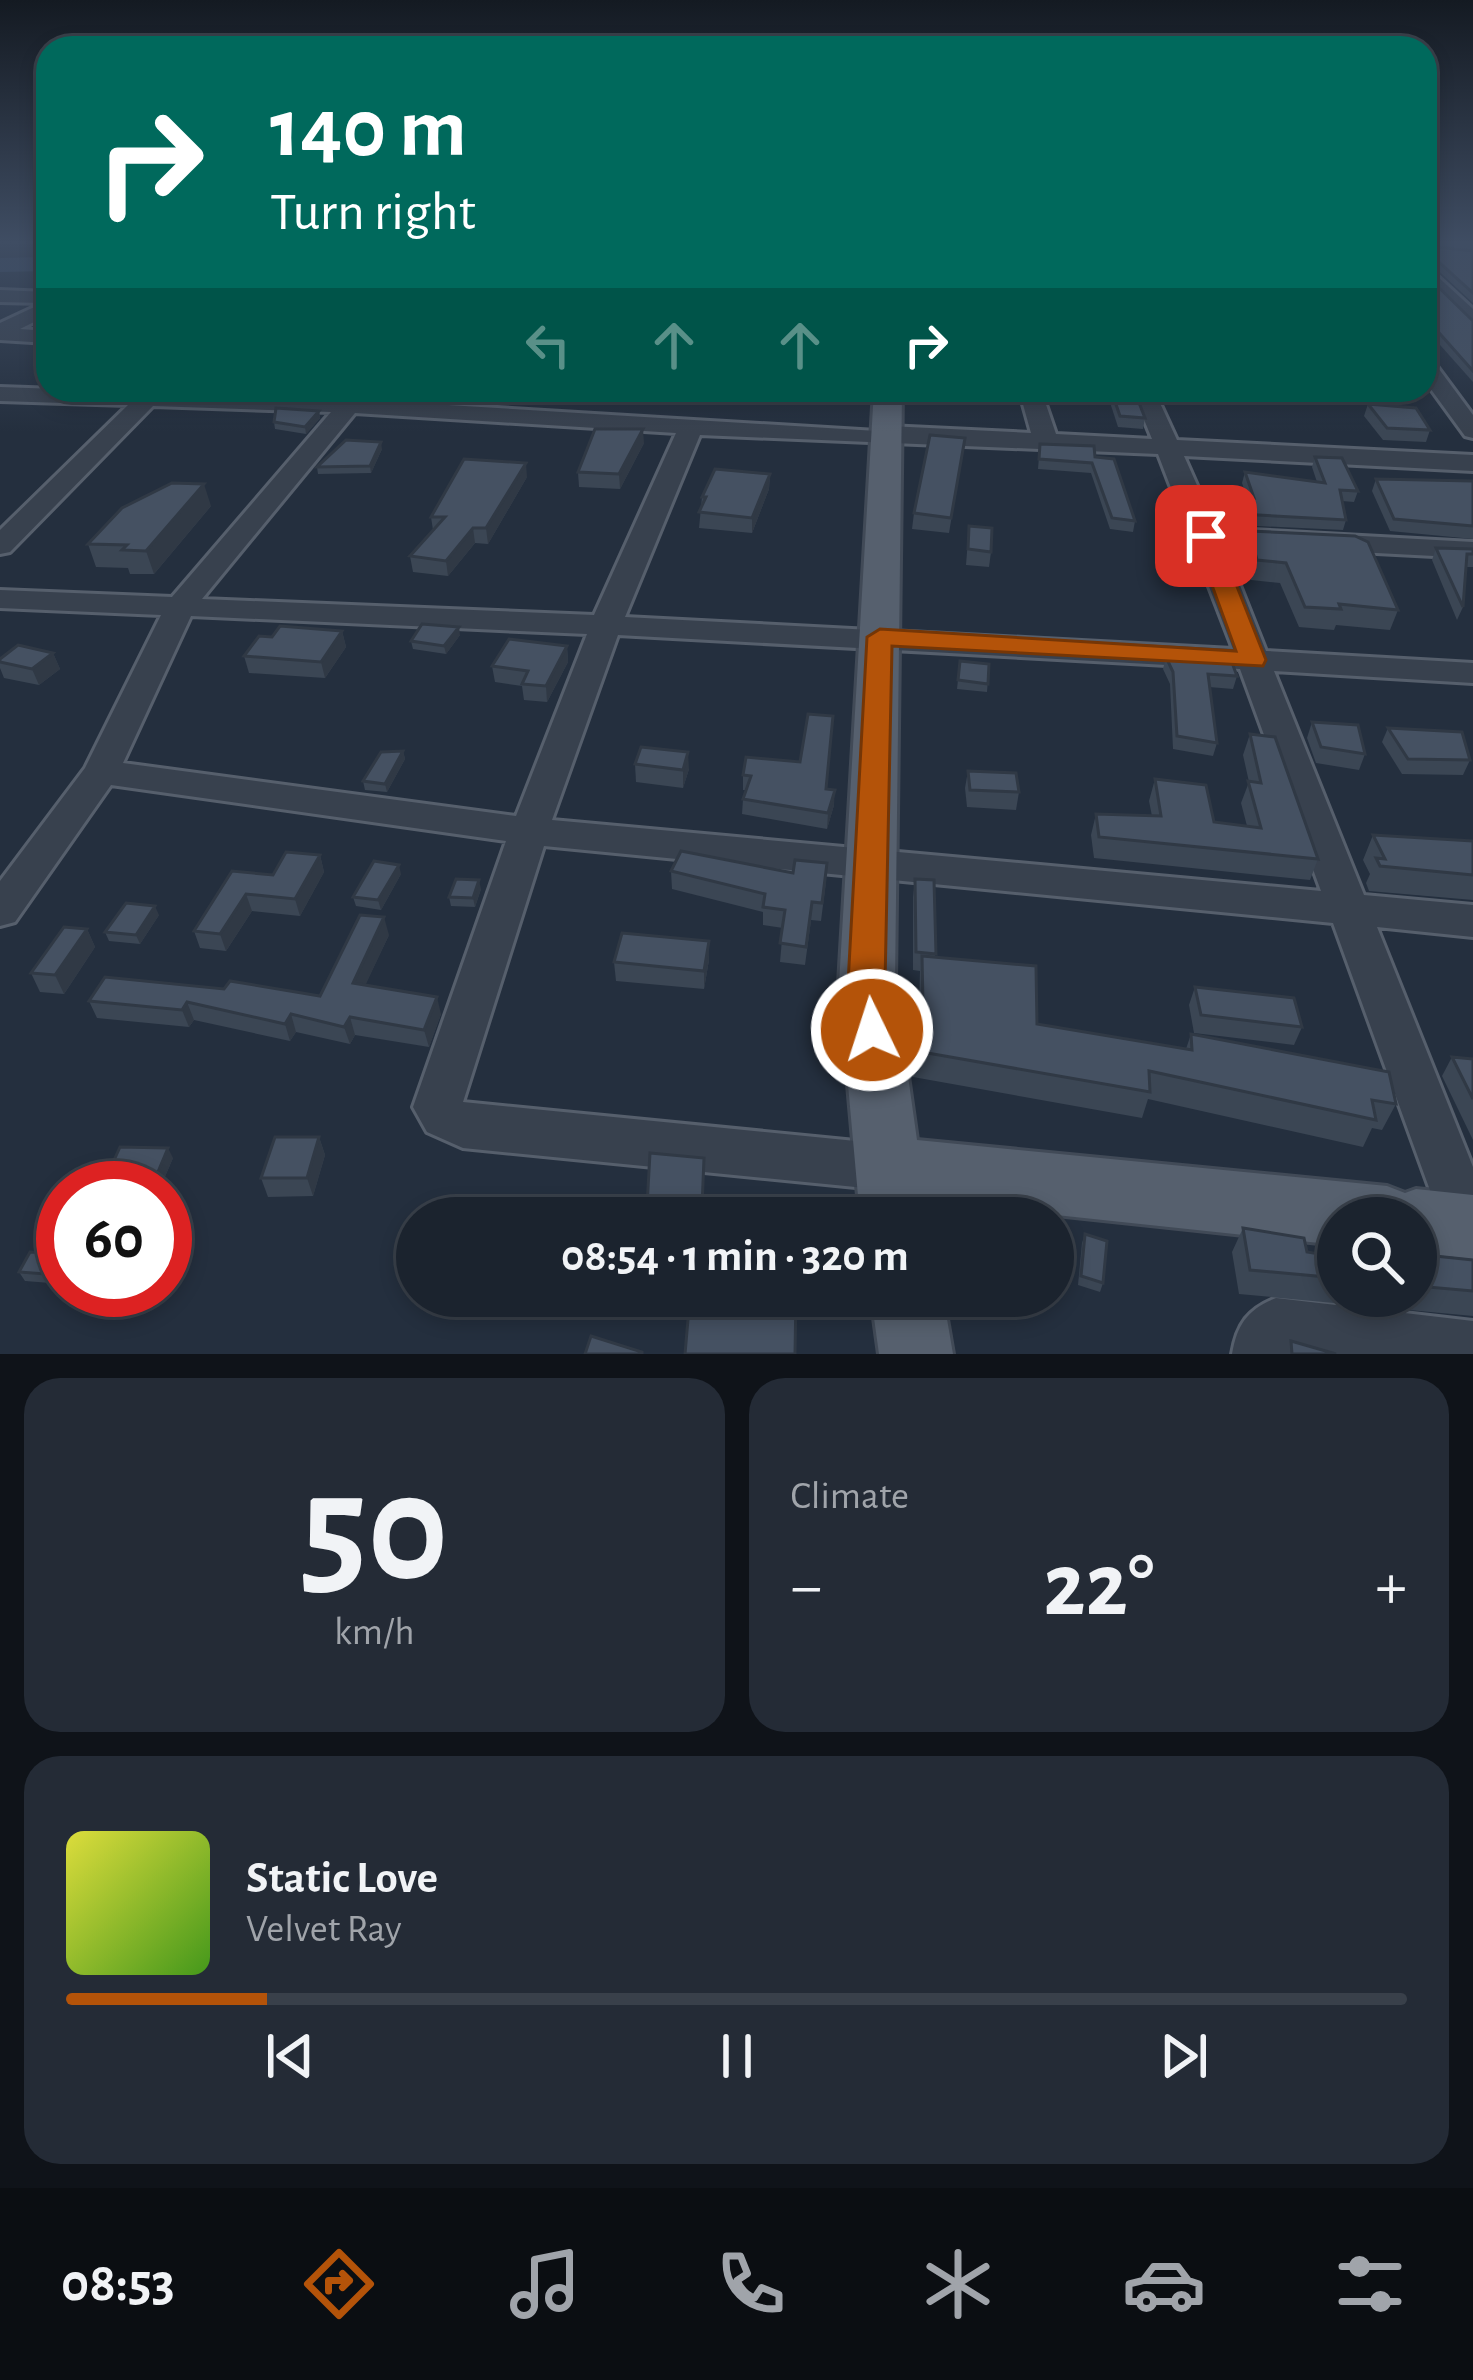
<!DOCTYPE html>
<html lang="en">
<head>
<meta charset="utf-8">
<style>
  :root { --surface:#1b232e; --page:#242b36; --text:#f1f3f6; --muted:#a0a4aa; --line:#39404a; --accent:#b45309 }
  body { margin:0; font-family:"Alegreya Sans",sans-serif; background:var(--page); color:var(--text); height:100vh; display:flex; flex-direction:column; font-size:45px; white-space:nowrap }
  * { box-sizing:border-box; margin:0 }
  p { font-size:39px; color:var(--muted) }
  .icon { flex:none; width:66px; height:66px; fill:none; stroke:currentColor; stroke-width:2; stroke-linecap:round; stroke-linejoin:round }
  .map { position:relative; height:1354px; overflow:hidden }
  .details { display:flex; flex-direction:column; gap:24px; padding:24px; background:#0f1319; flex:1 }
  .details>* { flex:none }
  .guide { position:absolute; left:36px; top:36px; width:1401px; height:366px; border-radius:36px; box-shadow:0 6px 18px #0003,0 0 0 3px var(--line); background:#00695c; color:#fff; overflow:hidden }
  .controls { position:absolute; left:1317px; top:1197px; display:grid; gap:24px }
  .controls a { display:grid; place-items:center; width:120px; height:120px; border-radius:50%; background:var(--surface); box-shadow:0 6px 18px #0003,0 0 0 3px var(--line); font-size:60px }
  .speed { position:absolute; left:36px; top:1161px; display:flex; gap:24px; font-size:60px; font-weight:700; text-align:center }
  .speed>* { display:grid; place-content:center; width:156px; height:156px; border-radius:50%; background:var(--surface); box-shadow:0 6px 18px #0003,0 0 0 3px var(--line); line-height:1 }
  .speed .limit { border:18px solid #d22; background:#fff; color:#111 }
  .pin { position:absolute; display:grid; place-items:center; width:102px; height:102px; color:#fff; margin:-51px; border-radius:24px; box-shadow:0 6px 18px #0006 }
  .me { position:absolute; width:132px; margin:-66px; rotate:356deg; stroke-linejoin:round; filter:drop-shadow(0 0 9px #0008) }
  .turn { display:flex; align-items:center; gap:42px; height:252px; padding:0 36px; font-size:54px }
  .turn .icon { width:156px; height:156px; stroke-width:2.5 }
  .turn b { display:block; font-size:84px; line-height:102px }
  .lanes { display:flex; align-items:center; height:114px; padding:0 36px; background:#0003; justify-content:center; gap:60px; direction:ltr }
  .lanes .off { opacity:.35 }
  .big { font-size:90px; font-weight:700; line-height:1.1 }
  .details .card { flex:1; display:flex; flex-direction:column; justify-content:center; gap:18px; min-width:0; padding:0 42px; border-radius:36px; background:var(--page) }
  .details .dial { align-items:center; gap:0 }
  .dial b { font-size:156px; line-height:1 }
  .song { display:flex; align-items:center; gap:36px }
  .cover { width:144px; height:144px; border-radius:18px; background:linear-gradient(135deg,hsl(60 70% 55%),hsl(100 70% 35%)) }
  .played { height:12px; border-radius:6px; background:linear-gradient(90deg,var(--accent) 15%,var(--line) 15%) }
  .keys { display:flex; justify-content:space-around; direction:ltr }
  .heat { display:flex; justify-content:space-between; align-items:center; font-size:66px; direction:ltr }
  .details .tiles { flex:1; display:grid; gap:24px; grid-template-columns:1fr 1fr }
  .card:last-child { grid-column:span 2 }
  .trip { position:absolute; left:396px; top:1197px; width:678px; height:120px; border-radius:60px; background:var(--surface); box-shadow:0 6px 18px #0003,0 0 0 3px var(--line); font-weight:700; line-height:120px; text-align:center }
  .dock { display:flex; height:192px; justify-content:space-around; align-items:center; background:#0b0e12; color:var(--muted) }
  .dock .icon { width:84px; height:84px }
  .dock .on { color:var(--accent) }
  .dock b { font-size:54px; color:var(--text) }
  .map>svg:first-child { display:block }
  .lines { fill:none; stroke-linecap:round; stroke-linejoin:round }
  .river { fill:#394c67; fill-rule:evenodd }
  .minor-casing { stroke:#565f6c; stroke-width:6 }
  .major-casing { stroke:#414a57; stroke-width:6 }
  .minor { fill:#38414e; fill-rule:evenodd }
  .major { fill:#56606e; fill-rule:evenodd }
  .wall { fill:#3b4654 }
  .shaded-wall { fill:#303945 }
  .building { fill:#455162; stroke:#303945; stroke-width:3 }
  .route { fill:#b45309; stroke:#753606; stroke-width:3 }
</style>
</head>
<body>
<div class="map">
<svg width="1473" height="1354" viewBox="0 0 1473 1354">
  <rect width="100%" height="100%" fill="#242f3e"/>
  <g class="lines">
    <g class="river">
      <polygon points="1425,242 1473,242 1473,253"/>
      <polygon points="48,257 48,271 0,272 0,258"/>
    </g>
    <defs>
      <g id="minor">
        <polygon points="1425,265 1473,309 1473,327 1425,281"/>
        <polygon points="0,290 48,292 48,315 20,329 48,331 48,343 0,340 0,323 43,303 0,302"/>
        <polygon points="1425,360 1433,361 1473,415 1473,438 1465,436 1425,381"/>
        <path d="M0 387 342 399 356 390 364 392 365 400 877 431 888 426 1031 433 1019 390H1041L1056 434 1152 439 1132 390H1154L1177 440 1473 455V471L1184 456 1216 528 1473 542V558L1224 545 1266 651 1473 663V683L1274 671 1364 895 1473 905V937L1377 927 1473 1167V1250L1451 1244 1443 1226 1333 923 544 846 463 1102 886 1144 904 1151 912 1167 904 1183 886 1190 463 1148 427 1132 413 1107 506 841 111 785 15 922 0 926V881L85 768 161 615 0 608V590L172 597 331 412 153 406 10 552 0 554V530L128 405 0 401ZM355 413 676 433 594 615 202 599ZM700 435 1158 454 1233 649 625 617ZM191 616 587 634 516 816 123 763ZM618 635 1240 669 1321 891 552 820Z"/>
        <path d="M1276 1298 1473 1321V1354H1232C1237 1324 1248 1309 1276 1298Z"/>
      </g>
      <g id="major">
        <polygon points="874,390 902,390 895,984 917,1140 1387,1186 1405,1193 1416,1189 1473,1195 1473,1259 1416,1253 1416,1218 1338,1218 1338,1245 925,1201 928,1218 860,1218 839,984"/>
        <polygon points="871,1296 943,1296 953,1354 879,1354"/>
      </g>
    </defs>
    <use href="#minor" class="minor-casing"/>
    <use href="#major" class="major-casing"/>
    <use href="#minor" class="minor"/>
    <use href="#major" class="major"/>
  </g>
  <g class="wall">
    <polygon points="1428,246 1473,251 1473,303 1429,262 1426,253"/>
    <polygon points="1425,274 1473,321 1473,382 1425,328"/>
    <polygon points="920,390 1001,390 1002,396 1001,403"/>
    <polygon points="1106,390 1134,390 1145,418 1143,429 1118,427"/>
    <polygon points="1368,404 1430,430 1426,442 1383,440 1364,416"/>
    <polygon points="319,411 320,418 306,434 275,429 274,422"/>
    <polygon points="965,438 949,533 912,529 914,513"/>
    <polygon points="644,443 620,489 579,487 578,472"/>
    <polygon points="1040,444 1095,457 1135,521 1133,532 1110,529 1091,473 1038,469"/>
    <polygon points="382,449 371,473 318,474 317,467"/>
    <polygon points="1315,457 1358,491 1354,502 1342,501 1346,520 1343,530 1237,525 1235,520 1238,509 1245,510 1247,498 1242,483 1245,472 1317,482 1312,467"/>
    <polygon points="770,474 769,489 752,533 699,528 702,497"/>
    <polygon points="527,477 488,544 475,543 448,576 413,572 410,556 433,530 431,517"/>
    <polygon points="1376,479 1473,481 1473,539 1390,531 1372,491"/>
    <polygon points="211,506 154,574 130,574 128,568 96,567 88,544"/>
    <polygon points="969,526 991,552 989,567 966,565"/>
    <polygon points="1249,531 1398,610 1390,630 1336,625 1334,630 1299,627 1280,583 1251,580 1243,551"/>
    <polygon points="1436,548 1473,549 1473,567 1466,567 1463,607 1457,620 1432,560"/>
    <polygon points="342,631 346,647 325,678 249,673 244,656 272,637"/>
    <polygon points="460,635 446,654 413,649 411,641"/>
    <polygon points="567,646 568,662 547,702 524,700 522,686 495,682 492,666"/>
    <polygon points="53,653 60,669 39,685 4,678 0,668 0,659"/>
    <polygon points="1166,657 1237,676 1233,689 1209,687 1217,743 1213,756 1173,749 1170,684 1163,669"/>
    <polygon points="960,661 989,664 987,692 957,689"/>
    <polygon points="1312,722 1365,754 1359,770 1316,763 1307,738"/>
    <polygon points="1388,728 1470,760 1463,775 1402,774 1382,742"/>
    <polygon points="1250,734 1318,859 1310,880 1094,858 1091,835 1096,814 1152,816 1149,801 1155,779 1214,822 1247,826 1241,803 1249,782 1243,755"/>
    <polygon points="403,751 405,759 387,792 365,790 363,781"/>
    <polygon points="635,764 689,769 683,788 636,782"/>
    <polygon points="968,771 1019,792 1016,810 967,807 965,788"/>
    <polygon points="743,775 826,789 834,805 827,829 742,814 743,799 746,790 743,790"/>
    <polygon points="1373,835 1473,841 1473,900 1369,891 1366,883 1370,874 1363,860"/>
    <polygon points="320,855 324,872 300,916 252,911 226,951 200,948 194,931 273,875"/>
    <polygon points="671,871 826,881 821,921 811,920 805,965 780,962 783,928 763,925 763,912 672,889"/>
    <polygon points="401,874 381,910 356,906 353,897"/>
    <polygon points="915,879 934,880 935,957 1037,1024 1186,1049 1191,1034 1396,1104 1382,1130 1372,1128 1363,1147 1148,1099 1142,1118 913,1077 906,1030 909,1004 919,1005 920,971 913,970 913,897"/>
    <polygon points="481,889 475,907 451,906 449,897"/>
    <polygon points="159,915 140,944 109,941 105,932"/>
    <polygon points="87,929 95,947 64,994 40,992 31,973"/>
    <polygon points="389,935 365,985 441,1014 429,1047 355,1035 350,1044 296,1032 290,1041 194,1020 189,1027 97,1018 89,1001 224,989 320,996"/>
    <polygon points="709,960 704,989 616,981 614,962"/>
    <polygon points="1195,987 1302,1027 1294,1045 1194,1033 1189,1005"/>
    <polygon points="1452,1057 1473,1059 1473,1140 1442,1076"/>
    <polygon points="319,1137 325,1155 313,1196 268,1197 261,1178"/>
    <polygon points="173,1158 160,1188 110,1187 106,1178"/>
    <polygon points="704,1158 703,1218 648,1218 647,1206"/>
    <polygon points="1243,1228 1307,1252 1338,1257 1338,1296 1416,1296 1416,1254 1473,1260 1473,1316 1239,1294 1232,1252"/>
    <polygon points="1085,1234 1103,1283 1100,1292 1078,1285 1082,1243"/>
    <polygon points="63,1254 63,1284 25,1281 19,1272"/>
    <polygon points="1053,1256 1062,1283 1060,1292 1053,1290"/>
    <polygon points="690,1296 842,1296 841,1305 796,1300"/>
  </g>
  <g class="shaded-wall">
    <polygon points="319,411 320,418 306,434 305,427"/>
    <polygon points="643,429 644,443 620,489 619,474"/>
    <polygon points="381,442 382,449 371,473 370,466"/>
    <polygon points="526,463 527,477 488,544 486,528"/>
    <polygon points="770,474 769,489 752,533 752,518"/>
    <polygon points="204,484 211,506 154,574 146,551"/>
    <polygon points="473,528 475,543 448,576 446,561"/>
    <polygon points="459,627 460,635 446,654 444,646"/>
    <polygon points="342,631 346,647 325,678 321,662"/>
    <polygon points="567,646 568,662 547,702 546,686"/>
    <polygon points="53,653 60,669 39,685 32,669"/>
    <polygon points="403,751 405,759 387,792 385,784"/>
    <polygon points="688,752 689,769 683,788 683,770"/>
    <polygon points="835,790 834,805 827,829 828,813"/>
    <polygon points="320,855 324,872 300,916 295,899"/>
    <polygon points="399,865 401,874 381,910 378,900"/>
    <polygon points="479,880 481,889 475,907 473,898"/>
    <polygon points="246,894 252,911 226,951 220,934"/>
    <polygon points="155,906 159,915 140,944 136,935"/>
    <polygon points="384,917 389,935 358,1001 353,983"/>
    <polygon points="87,929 95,947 64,994 55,975"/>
    <polygon points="709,941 709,960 704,989 704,971"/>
    <polygon points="437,997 441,1014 429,1047 424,1030"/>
    <polygon points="187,1002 194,1020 189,1027 182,1010"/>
    <polygon points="291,1014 296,1032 290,1041 285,1024"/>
    <polygon points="350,1017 355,1035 350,1044 344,1027"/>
    <polygon points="319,1137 325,1155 313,1196 307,1178"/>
    <polygon points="168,1148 173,1158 160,1188 155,1179"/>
  </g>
  <g class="building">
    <polygon points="1428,246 1473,251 1473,293 1431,255"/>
    <polygon points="1425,274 1473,321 1473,371 1425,317"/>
    <polygon points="959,390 1001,390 1002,396"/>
    <polygon points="1111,390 1134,390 1145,418 1120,416"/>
    <polygon points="1368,404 1416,408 1430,430 1387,428"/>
    <polygon points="276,408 319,411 305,427 274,422"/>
    <polygon points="595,429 643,429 619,474 578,472"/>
    <polygon points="930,435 965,438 951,518 914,513"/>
    <polygon points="346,440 381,442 370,466 317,467"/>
    <polygon points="1040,444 1094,446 1095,457 1114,459 1135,521 1112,518 1092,463 1039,459"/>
    <polygon points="1315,457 1342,458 1358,491 1340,490 1346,520 1240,514 1238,509 1251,511 1247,497 1254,498 1245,472 1325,483"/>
    <polygon points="464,459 526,463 486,528 473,528 446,561 410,556 445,517 431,517"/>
    <polygon points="715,469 770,474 752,518 699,512 706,497 702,497"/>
    <polygon points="1376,479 1473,481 1473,526 1394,519"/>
    <polygon points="172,483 204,484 146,551 122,550 127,545 88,544 122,508"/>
    <polygon points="969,526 992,528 991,552 968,549"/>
    <polygon points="1249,531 1355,536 1368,542 1398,610 1339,604 1341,609 1305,607 1286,563 1257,560"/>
    <polygon points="1436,548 1473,549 1473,554 1467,554 1463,607"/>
    <polygon points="422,624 459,627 444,646 411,641"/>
    <polygon points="280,626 342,631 321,662 244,656 259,636 272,637"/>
    <polygon points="509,639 567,646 546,686 522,684 528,671 492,666"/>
    <polygon points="18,645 53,653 32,669 0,662 0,659"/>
    <polygon points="1166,657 1231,660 1237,676 1208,674 1217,743 1177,736 1173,672"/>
    <polygon points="960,661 989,664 988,684 958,680"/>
    <polygon points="808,714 833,716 826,789 835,790 828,813 743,799 751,776 743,775 746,757 800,762"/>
    <polygon points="1312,722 1358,725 1365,754 1321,747"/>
    <polygon points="1388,728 1462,732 1470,760 1408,759"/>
    <polygon points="1250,734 1275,737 1318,859 1099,837 1096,814 1161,816 1155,779 1206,785 1214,822 1261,828 1248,781 1261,783"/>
    <polygon points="641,747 688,752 683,770 635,764"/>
    <polygon points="403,751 385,784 363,781 381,752"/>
    <polygon points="968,771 1016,773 1019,792 970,790"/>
    <polygon points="1373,835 1473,841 1473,875 1380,866 1376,858 1385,859"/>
    <polygon points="681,851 793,873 795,860 827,863 822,903 812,902 806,947 780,943 785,910 763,907 765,894 671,871"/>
    <polygon points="286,852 320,855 295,899 246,894 220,934 194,931 232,871 273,875"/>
    <polygon points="374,861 399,865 378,900 353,897"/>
    <polygon points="456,879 479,880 473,898 449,897"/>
    <polygon points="915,879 934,880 936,954 916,952"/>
    <polygon points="126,903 155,906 136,935 105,932"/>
    <polygon points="360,915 384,917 353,983 437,997 424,1030 350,1017 344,1027 291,1014 285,1024 187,1002 182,1010 89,1001 105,977 224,989 230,981 320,996"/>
    <polygon points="64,927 87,929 55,975 31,973"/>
    <polygon points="622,933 709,941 704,971 614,962"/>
    <polygon points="922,956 1036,966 1037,1024 1192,1050 1191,1034 1389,1072 1396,1104 1372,1100 1376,1120 1149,1071 1150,1092 916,1051 909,1004 923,1005"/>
    <polygon points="1195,987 1294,998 1302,1027 1201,1015"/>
    <polygon points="1452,1057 1473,1059 1473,1099"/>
    <polygon points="275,1137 319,1137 307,1178 261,1178"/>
    <polygon points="120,1147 168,1148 155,1179 106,1178"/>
    <polygon points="650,1153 704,1158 702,1207 647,1206"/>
    <polygon points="1243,1228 1304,1238 1307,1252 1338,1257 1338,1278 1250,1270"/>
    <polygon points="1085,1234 1107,1241 1103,1283 1081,1276"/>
    <polygon points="30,1252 63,1254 63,1266 59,1275 19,1272"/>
    <polygon points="1416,1254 1473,1260 1473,1291 1416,1286"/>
    <polygon points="1053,1256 1064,1259 1062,1283 1053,1281"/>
    <polygon points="690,1296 796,1296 795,1354 685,1354"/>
    <polygon points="591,1336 642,1352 642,1354 585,1354"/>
    <polygon points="1291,1341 1336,1354 1292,1354"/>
  </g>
  <linearGradient id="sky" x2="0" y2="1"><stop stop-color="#141a22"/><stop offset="0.56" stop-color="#3f4d63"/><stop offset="1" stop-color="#3f4d63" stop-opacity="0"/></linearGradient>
  <rect width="1473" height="432" fill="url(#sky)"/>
  <polygon class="route" points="1206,529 1217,536 1266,660 1263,666 892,646 885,984 891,1030 885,1041 872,1045 858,1041 848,984 867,637 880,629 1236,651 1194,536"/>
</svg>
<div class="controls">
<a><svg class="icon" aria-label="search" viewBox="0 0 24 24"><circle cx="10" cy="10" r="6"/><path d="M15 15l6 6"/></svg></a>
</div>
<div class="speed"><div class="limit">60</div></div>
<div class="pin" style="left:1206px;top:536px;background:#d93025"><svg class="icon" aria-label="arrive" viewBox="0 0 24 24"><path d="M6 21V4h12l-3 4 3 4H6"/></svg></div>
<svg class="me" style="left:872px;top:1030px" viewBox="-20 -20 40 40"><circle r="17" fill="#b45309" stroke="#fff" stroke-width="3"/><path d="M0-11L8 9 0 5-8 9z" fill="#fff"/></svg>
<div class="trip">08:54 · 1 min · 320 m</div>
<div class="guide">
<div class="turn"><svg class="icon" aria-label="right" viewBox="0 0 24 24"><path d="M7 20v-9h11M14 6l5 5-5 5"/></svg><div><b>140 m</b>Turn right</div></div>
<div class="lanes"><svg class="icon off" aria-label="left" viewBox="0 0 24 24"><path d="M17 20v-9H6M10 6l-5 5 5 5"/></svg><svg class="icon off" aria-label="ahead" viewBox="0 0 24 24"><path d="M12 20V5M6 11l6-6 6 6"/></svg><svg class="icon off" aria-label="ahead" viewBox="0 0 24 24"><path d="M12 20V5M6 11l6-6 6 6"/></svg><svg class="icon" aria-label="right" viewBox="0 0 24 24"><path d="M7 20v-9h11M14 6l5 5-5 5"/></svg></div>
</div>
</div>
<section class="details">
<div class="tiles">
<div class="card dial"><b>50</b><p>km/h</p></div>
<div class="card"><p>Climate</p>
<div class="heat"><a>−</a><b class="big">22°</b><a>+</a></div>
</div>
<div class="card">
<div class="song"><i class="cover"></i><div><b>Static Love</b><p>Velvet Ray</p></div></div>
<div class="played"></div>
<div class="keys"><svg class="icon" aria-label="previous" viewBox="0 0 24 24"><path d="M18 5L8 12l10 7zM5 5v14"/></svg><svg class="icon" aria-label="pause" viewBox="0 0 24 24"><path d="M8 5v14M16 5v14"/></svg><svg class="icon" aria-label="next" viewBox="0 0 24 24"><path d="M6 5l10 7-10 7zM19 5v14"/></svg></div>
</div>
</div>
</section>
<nav class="dock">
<b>08:53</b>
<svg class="icon on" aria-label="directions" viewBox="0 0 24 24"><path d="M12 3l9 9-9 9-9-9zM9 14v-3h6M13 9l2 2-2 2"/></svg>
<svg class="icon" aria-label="music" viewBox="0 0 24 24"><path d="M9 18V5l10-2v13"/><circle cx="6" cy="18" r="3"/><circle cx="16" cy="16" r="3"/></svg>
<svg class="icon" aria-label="phone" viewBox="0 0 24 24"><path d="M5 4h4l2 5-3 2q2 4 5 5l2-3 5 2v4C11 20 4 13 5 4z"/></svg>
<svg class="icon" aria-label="climate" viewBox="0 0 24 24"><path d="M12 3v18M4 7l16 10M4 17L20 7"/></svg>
<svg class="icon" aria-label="car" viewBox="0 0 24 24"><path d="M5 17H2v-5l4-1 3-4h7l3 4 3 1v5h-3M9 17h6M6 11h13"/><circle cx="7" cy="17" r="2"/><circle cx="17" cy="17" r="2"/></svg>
<svg class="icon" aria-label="filters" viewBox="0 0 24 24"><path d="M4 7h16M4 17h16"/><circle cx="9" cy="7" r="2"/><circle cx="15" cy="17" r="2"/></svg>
</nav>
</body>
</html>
